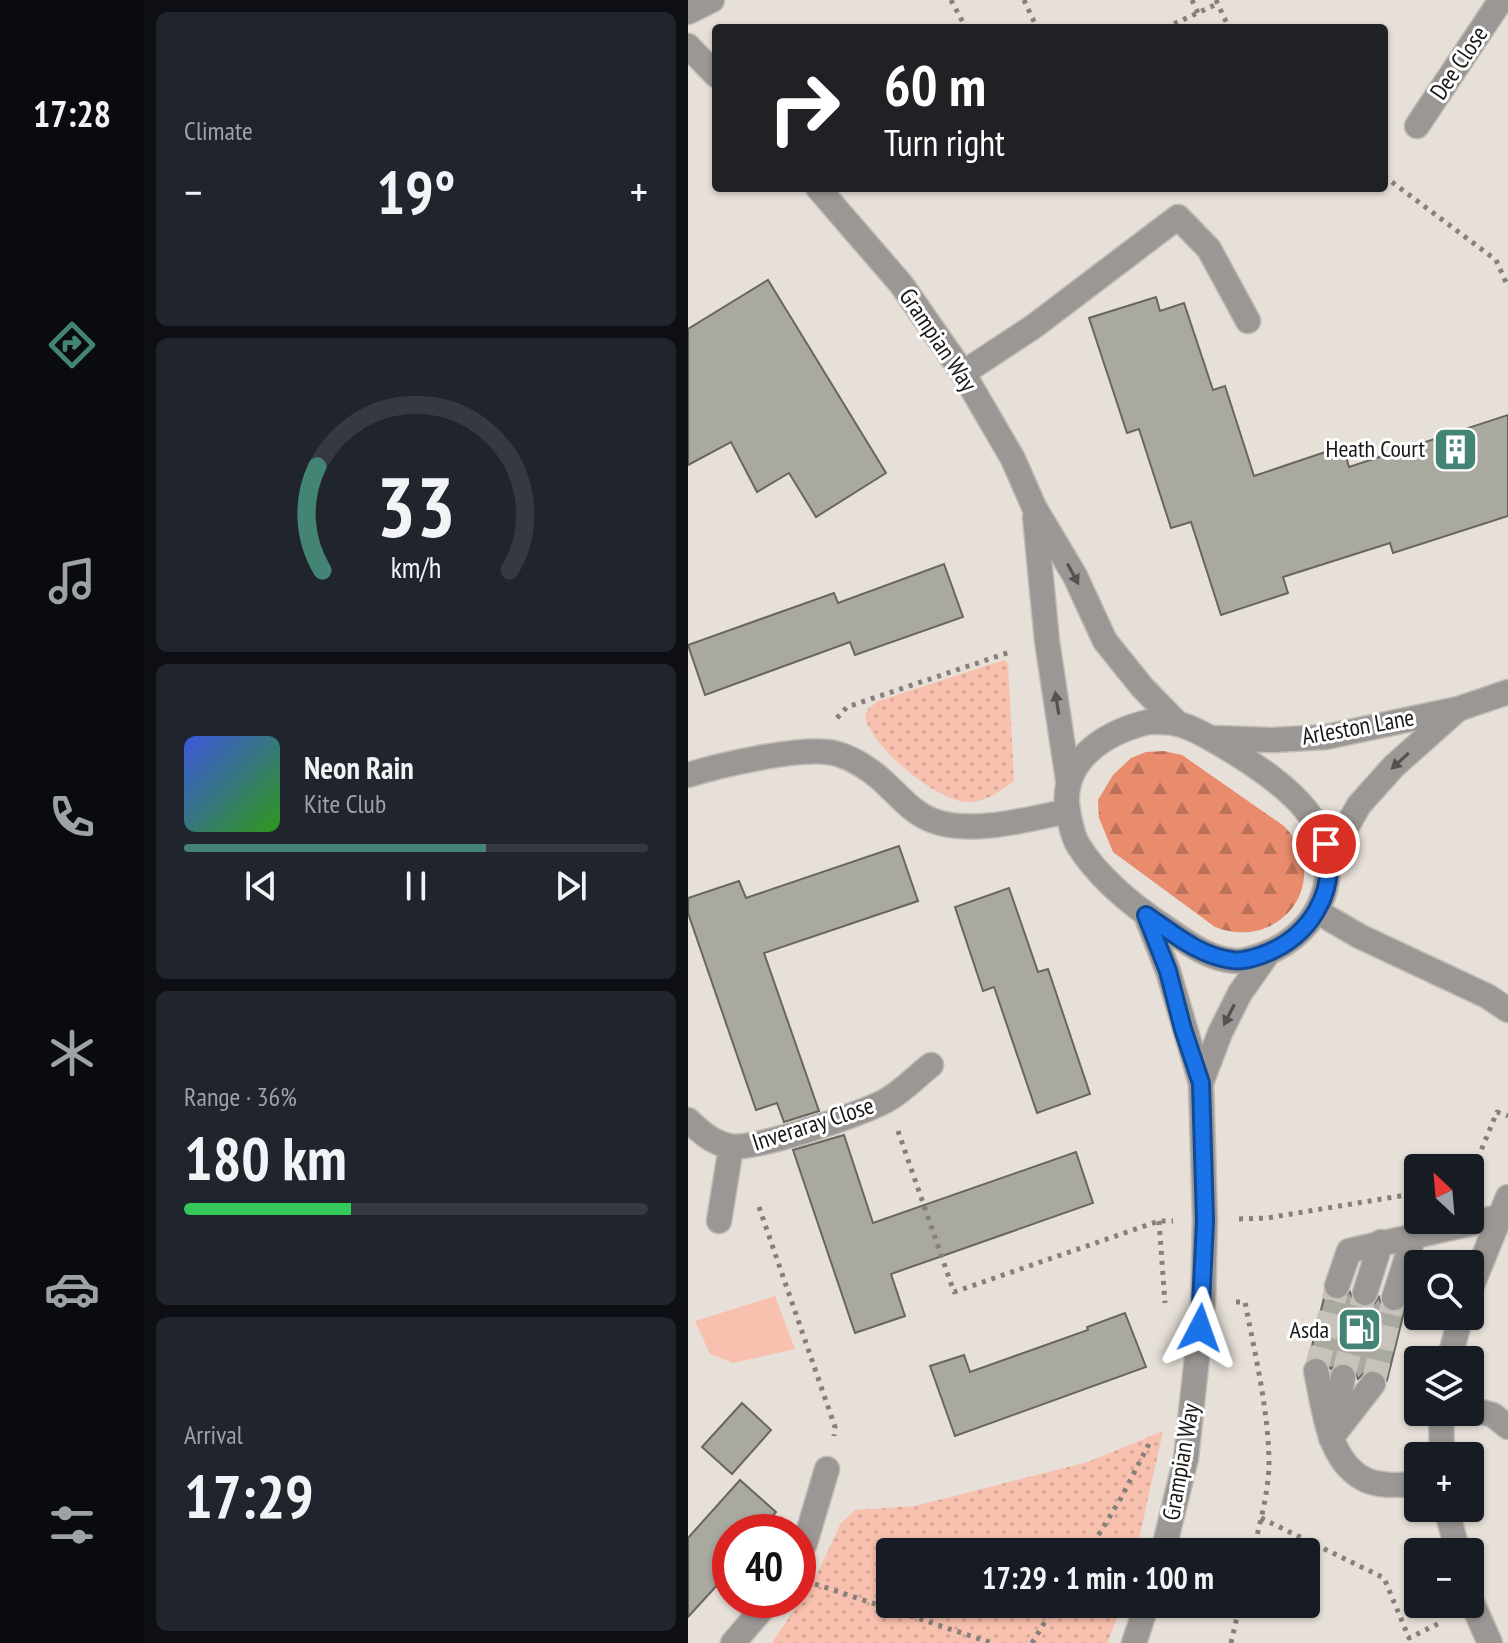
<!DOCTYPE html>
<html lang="en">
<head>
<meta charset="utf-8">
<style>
  :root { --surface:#171b24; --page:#20242c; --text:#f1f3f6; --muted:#9ea1a6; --line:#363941; --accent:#448474 }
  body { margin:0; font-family:"PT Sans Narrow",sans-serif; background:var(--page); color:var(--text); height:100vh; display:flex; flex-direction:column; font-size:30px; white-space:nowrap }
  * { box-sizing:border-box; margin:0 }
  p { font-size:26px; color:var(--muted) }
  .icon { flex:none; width:44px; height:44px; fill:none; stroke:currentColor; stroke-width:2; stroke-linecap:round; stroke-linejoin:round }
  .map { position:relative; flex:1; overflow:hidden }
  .drawer { display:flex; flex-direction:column; gap:12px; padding:12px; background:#0d0f14; width:544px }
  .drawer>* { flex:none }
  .top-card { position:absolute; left:24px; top:24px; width:676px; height:168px; border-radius:8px; box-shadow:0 2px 6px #0004; background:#202124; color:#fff; overflow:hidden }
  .needle { width:52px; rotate:334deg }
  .fabs { position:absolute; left:716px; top:1154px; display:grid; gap:16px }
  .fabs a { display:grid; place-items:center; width:80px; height:80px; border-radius:8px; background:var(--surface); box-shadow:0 2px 6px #0004; font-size:40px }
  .speed { position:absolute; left:24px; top:1514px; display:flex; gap:16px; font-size:40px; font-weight:700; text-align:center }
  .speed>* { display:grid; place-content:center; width:104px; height:104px; border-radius:50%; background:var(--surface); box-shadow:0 2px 6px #0004; line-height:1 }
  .speed .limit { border:12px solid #d22; background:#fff; color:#111 }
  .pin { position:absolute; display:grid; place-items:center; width:68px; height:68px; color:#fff; margin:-34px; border:4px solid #fff; border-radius:50%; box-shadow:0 2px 8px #0007 }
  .me { position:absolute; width:88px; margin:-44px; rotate:4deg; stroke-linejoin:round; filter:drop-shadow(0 0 6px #0008) }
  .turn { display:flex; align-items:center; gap:28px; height:168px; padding:0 40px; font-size:36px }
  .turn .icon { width:104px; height:104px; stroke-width:2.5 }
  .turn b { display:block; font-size:56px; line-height:68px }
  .big { font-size:60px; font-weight:800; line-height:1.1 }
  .drawer .tile { flex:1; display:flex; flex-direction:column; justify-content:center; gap:12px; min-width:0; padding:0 28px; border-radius:12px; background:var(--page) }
  .drawer .dial { align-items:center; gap:0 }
  .dial svg { height:208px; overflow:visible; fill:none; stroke:var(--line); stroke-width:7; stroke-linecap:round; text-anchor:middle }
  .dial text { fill:var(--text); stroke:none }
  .song { display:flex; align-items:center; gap:24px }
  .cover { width:96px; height:96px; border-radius:12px; background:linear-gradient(135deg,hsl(230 70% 55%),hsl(110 70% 35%)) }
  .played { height:8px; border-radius:4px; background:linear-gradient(90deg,var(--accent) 65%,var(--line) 65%) }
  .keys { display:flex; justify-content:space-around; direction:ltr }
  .heat { display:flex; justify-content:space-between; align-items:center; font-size:44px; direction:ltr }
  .charge { height:12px; border-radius:6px; background:linear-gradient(90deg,#34c759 36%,var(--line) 0) }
  .trip { position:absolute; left:188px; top:1538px; width:444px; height:80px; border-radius:8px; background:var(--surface); box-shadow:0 2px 6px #0004; font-weight:800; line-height:80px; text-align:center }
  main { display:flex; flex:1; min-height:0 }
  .dock { display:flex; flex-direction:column; width:144px; justify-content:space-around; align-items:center; background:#090b0e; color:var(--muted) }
  .dock .icon { width:56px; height:56px }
  .dock .active { color:var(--accent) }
  .dock b { font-size:36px; color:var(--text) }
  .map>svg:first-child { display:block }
  .grass { fill:url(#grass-dots) }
  .forest { fill:url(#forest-firs) }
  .green { fill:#f8c0ae }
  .building { fill:#aaa9a0; stroke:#68665e; stroke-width:2 }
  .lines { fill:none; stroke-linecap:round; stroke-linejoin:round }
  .minor-tunnel { stroke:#c7c2bb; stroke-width:24; stroke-dasharray:24 12; stroke-linecap:butt }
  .minor-casing { stroke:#c1bcb5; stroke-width:27 }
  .path { stroke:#85807b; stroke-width:5; stroke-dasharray:4 6; stroke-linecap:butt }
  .minor { stroke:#9b9795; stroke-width:24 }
  .oneway { fill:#54514f }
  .route-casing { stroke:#114b97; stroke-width:20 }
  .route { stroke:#1a73e8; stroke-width:14 }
  .labels { text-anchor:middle; stroke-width:6; stroke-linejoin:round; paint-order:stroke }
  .street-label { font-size:24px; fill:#1a1816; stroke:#fff }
  .poi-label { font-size:24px; fill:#1a1816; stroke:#fff; text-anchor:end }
</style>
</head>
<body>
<main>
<nav class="dock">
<b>17:28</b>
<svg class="icon active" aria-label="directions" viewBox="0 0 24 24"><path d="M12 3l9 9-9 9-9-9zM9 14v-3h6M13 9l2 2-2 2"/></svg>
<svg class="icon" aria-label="music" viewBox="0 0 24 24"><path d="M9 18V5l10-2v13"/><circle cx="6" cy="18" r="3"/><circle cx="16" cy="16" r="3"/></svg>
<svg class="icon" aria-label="phone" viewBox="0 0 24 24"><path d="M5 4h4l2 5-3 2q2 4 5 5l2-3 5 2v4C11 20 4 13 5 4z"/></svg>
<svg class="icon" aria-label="climate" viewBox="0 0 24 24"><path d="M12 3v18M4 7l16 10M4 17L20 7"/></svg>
<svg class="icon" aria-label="car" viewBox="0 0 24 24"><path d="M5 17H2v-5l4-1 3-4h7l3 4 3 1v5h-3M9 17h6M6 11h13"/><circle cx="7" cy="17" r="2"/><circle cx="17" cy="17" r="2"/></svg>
<svg class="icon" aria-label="filters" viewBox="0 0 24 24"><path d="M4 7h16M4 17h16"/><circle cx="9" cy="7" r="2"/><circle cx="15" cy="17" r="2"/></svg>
</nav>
<section class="drawer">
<div class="tile"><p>Climate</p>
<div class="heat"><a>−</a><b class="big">19°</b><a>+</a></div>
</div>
<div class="tile dial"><svg viewBox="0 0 100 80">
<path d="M14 69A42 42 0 1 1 86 69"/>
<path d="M14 69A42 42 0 0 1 12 29" stroke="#448474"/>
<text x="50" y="56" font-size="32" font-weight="700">33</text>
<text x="50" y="72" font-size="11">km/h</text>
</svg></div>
<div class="tile">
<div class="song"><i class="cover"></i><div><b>Neon Rain</b><p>Kite Club</p></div></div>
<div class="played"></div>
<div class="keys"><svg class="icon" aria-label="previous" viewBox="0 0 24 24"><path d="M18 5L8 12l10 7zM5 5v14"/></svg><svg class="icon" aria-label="pause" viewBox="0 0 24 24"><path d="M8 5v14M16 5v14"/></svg><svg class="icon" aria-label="next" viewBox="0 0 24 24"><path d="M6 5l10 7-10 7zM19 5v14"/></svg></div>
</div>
<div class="tile"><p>Range · 36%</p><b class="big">180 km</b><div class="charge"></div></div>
<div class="tile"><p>Arrival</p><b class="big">17:29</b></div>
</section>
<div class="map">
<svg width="820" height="1643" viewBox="0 0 820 1643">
  <defs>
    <pattern id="grass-dots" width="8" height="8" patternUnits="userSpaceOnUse" patternTransform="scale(2)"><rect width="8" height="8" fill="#f8c0ae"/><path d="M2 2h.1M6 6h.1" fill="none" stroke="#d4a495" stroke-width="1.8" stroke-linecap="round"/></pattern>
    <pattern id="forest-firs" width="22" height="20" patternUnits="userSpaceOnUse" patternTransform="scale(2)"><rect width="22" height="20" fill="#e88c6d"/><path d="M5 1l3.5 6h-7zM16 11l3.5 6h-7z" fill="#bb7159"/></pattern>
  </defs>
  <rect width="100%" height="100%" fill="#e6e0d8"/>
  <g class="grass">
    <path d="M316 660 320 663 326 781C312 791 300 801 282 802 251 804 182 746 177 716L180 709 190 701Z"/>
    <polygon points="475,1431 448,1552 202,1552 202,1604 435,1604 419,1643 84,1643 127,1578 153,1523 167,1510 227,1506 400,1462"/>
  </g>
  <path class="forest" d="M476 751 494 755 596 826C647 879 593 953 527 927L425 852 411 818 410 800 425 775 443 758 458 752Z"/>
  <polygon class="green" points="87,1296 107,1349 45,1363 22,1354 7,1321"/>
  <g class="building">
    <polygon points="80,280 198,473 128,517 101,473 69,492 43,442 0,465 0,329"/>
    <polygon points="468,297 472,311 496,303 525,390 537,386 566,476 655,446 661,467 820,415 820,516 705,553 702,543 595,577 600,593 533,615 503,522 483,528 451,429 439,433 401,318"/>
    <polygon points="256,564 275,617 167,655 162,642 17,695 0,645 146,593 150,603"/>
    <polygon points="211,846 230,901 76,953 131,1111 96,1122 89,1103 68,1110 0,913 0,898 51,881 58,898"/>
    <polygon points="321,888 350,972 360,969 402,1094 349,1113 306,987 295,991 267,907"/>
    <polygon points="156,1135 185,1223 388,1152 405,1203 203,1274 217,1316 167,1333 105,1150"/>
    <polygon points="662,1292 666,1302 673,1307 686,1304 691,1297 694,1307 701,1312 710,1312 717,1308 699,1380 695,1373 686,1369 679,1370 670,1379 665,1366 659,1363 650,1363 643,1369 633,1357 621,1358 637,1294 643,1300 651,1301"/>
    <polygon points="437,1313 458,1367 267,1436 242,1366 276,1355 282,1372 400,1330 399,1327"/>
    <polygon points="54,1403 83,1430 44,1474 14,1447"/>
    <polygon points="52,1480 88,1512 70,1532 42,1532 42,1571 0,1617 0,1538"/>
  </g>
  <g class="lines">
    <g class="minor-tunnel">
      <polyline points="628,1371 649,1286"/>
      <polyline points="655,1377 677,1293"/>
      <polyline points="685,1384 706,1298"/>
    </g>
    <defs>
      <g id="minor">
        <polyline points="0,12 24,0"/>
        <polyline points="0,46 28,75"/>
        <polyline points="729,126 813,0"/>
        <polyline points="130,188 213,284 275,373 325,459 346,507 387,576 417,641 454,687 490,724"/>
        <polyline points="275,373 345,327 490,217 521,249 560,321"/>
        <polyline points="347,517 359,641 380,780"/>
        <path d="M460 722C469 722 481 721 490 724 508 728 528 742 544 751 596 783 658 827 635 896 626 923 604 943 577 954 568 957 558 961 548 961 522 960 498 942 478 928 445 906 411 879 390 845 385 837 383 826 381 817 368 763 415 733 460 722Z"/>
        <polyline points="524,738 585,740 638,737 770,709 820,692"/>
        <path d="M0 775C32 765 107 748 139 752 154 753 172 763 184 772 205 787 220 812 246 821 284 835 341 819 380 811"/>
        <polyline points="641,858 671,805 706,766 769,710"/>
        <polyline points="630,912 671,936 799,996 820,1010"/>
        <polyline points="458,915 480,971 513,1083 517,1221 515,1302 498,1458 475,1552"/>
        <polyline points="513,1083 532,1033 552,993 581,952"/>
        <path d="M0 1120C13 1132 23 1142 41 1146 63 1152 177 1113 199 1100 215 1091 229 1076 243 1065"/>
        <polyline points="31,1221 43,1147"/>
        <polyline points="649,1286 661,1251 811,1217"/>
        <polyline points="782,1290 820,1197"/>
        <polyline points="677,1293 693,1242"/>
        <polyline points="706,1298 726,1235"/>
        <polyline points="761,1360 773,1316"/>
        <path d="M628 1371C636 1406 639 1458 674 1478 689 1487 713 1485 730 1484"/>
        <polyline points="782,1409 805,1415 820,1427"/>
        <polyline points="753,1412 754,1456"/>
        <polyline points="645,1427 655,1377"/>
        <polyline points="643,1438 685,1384"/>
        <polyline points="758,1508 770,1552"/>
        <polyline points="110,1555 117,1543 139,1469"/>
        <polyline points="782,1598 802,1643"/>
        <polyline points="45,1643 82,1600"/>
        <polyline points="446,1643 459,1604"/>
      </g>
    </defs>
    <use href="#minor" class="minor-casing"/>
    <g class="path">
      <polyline points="263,0 278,28"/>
      <polyline points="336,0 349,28"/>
      <polyline points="504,0 510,13"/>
      <polyline points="528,0 541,28"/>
      <polyline points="477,28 529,4"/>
      <polyline points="696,176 808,260 820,287"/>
      <polyline points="149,718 159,707 325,651"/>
      <polyline points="210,1131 266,1292 471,1221 485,1221"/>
      <polyline points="782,1177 809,1112 820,1116"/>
      <polyline points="71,1207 147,1427 146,1436"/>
      <polyline points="551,1219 579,1218 730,1193"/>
      <polyline points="471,1221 477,1303"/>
      <path d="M548 1302H557C567 1354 580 1408 581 1461 581 1491 572 1523 565 1552"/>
      <polyline points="573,1518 696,1578 721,1638 754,1622"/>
      <polyline points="400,1552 433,1498 463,1440"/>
      <polyline points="127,1584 304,1643"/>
      <polyline points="344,1643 368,1604"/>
      <polyline points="543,1643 552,1604"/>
    </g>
    <use href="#minor" class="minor"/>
  </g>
  <defs><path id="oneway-solid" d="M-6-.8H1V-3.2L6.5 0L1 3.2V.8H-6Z" transform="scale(2)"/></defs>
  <g class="oneway">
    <use href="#oneway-solid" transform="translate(385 574) rotate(62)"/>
    <use href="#oneway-solid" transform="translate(369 703) rotate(-99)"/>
    <use href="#oneway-solid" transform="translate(712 761) rotate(137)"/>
    <use href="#oneway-solid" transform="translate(541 1015) rotate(117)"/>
  </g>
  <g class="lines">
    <defs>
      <path id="route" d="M512 1328 517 1221 513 1083 495 1029 480 971 458 915C485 933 511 956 544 960 554 962 565 958 574 955 621 938 650 893 638 844"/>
    </defs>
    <use href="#route" class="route-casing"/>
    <use href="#route" class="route"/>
  </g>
  <defs>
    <symbol id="building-square" viewBox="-11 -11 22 22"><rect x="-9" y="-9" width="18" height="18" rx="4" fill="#448474" stroke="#fff"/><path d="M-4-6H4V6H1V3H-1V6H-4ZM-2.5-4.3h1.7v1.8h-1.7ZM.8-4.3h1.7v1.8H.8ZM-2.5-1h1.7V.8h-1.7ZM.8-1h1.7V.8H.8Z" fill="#fff"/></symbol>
    <symbol id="fuel-square" viewBox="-11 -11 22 22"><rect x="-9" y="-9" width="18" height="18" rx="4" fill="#448474" stroke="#fff"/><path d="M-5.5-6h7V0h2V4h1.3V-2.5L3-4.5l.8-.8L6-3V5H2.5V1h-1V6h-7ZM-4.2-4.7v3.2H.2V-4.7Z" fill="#fff"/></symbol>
  </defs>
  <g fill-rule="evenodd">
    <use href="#building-square" x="742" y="424" width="51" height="51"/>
    <use href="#fuel-square" x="646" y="1304" width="51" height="51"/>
  </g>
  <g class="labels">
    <g class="street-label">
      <text transform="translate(771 63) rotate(-56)" y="8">Dee Close</text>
      <text transform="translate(250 340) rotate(56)" y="8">Grampian Way</text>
      <text transform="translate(670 727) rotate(-10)" y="8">Arleston Lane</text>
      <text transform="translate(125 1124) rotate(-18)" y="8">Inveraray Close</text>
      <text transform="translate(493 1462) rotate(-80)" y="8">Grampian Way</text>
    </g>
    <g class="poi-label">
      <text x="737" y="457">Heath Court</text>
      <text x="641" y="1338">Asda</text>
    </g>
  </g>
</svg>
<div class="fabs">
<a><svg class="needle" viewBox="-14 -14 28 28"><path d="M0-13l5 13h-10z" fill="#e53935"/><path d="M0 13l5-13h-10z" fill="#9ea1a6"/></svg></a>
<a><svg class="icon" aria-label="search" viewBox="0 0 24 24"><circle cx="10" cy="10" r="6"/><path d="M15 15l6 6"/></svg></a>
<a><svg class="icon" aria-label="layers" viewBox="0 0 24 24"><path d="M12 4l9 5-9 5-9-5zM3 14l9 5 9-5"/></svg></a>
<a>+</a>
<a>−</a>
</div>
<div class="speed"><div class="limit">40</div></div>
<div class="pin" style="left:638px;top:844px;background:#d93025"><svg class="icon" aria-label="arrive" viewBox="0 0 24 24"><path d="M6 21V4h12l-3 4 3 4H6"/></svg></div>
<svg class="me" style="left:512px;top:1328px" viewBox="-20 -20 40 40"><path d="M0-17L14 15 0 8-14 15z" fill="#1a73e8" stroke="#fff" stroke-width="4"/></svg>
<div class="trip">17:29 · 1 min · 100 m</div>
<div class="top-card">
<div class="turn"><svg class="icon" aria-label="right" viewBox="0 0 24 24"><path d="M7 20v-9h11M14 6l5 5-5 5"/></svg><div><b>60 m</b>Turn right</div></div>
</div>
</div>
</main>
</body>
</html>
